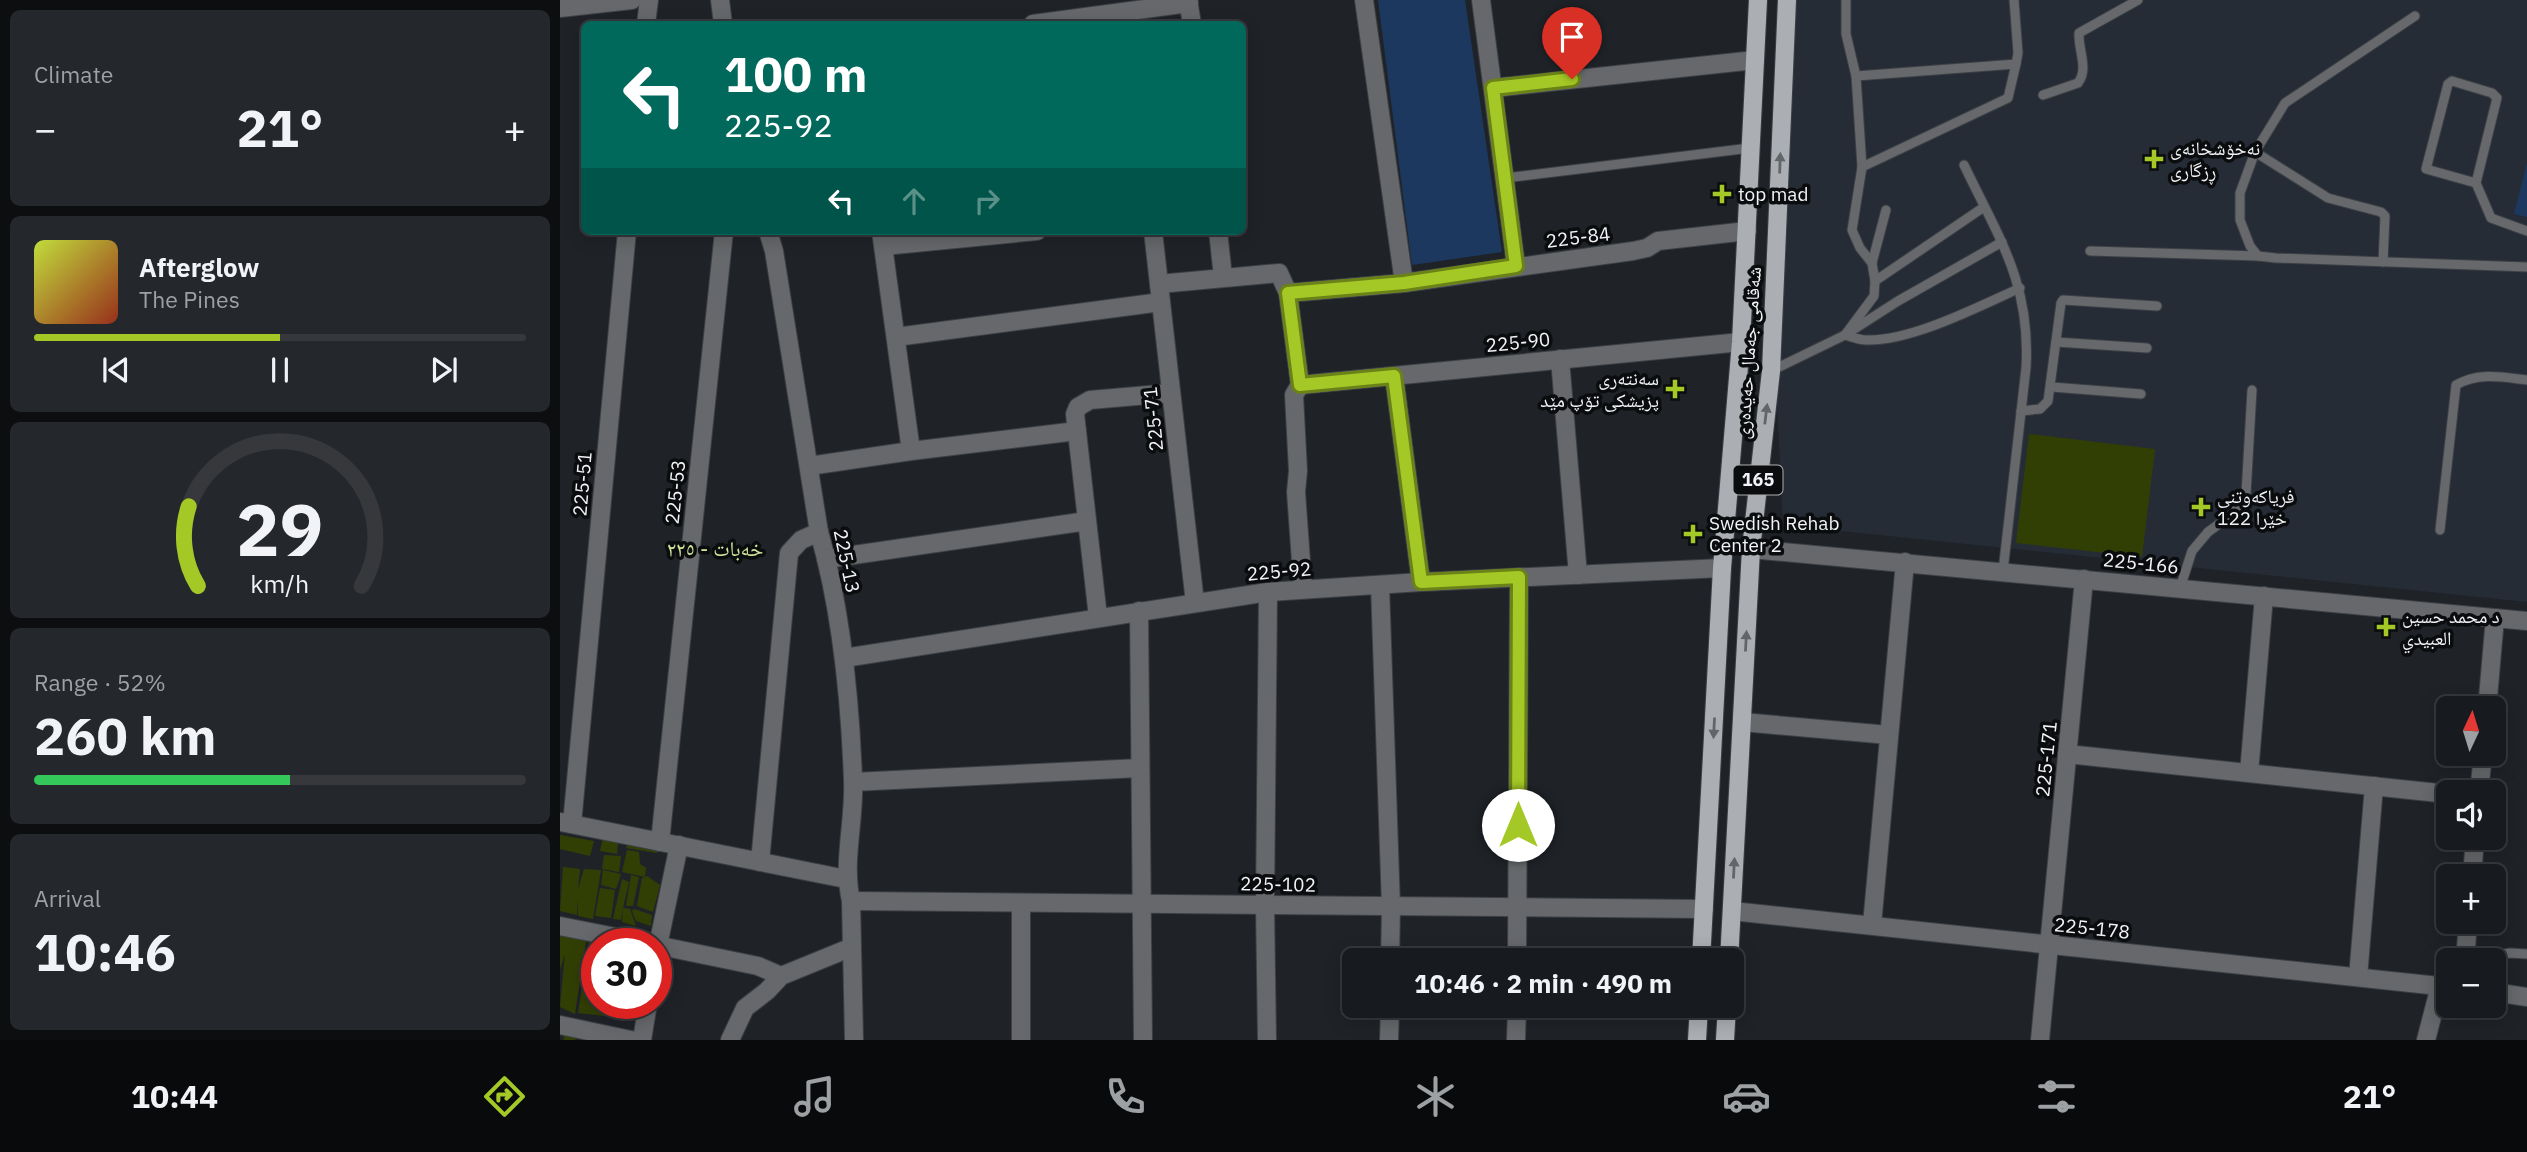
<!DOCTYPE html>
<html lang="en">
<head>
<meta charset="utf-8">
<style>
  :root { --surface:#171a1e; --page:#24272b; --text:#f1f3f6; --muted:#9ea1a4; --line:#36383c; --accent:#a4c825 }
  body { margin:0; font-family:"IBM Plex Sans","Noto Naskh Arabic",sans-serif; background:var(--page); color:var(--text); height:100vh; display:flex; flex-direction:column; font-size:26px; white-space:nowrap }
  * { box-sizing:border-box; margin:0 }
  p { font-size:23px; color:var(--muted) }
  .icon { flex:none; width:38px; height:38px; fill:none; stroke:currentColor; stroke-width:2; stroke-linecap:round; stroke-linejoin:round }
  .map { position:relative; flex:1; overflow:hidden }
  .side { display:flex; flex-direction:column; gap:10px; padding:10px; background:#0d0e10; width:560px }
  .side>* { flex:none }
  .top-card { position:absolute; left:21px; top:21px; width:665px; height:214px; border-radius:10px; box-shadow:0 4px 18px #0003,0 0 0 2px var(--line); background:#00695c; color:#fff; overflow:hidden }
  .needle { width:46px; rotate:4deg }
  .tools { position:absolute; left:1876px; top:696px; display:grid; gap:14px }
  .tools a { display:grid; place-items:center; width:70px; height:70px; border-radius:10px; background:var(--surface); box-shadow:0 4px 18px #0003,0 0 0 2px var(--line); font-size:35px }
  .speed { position:absolute; left:21px; top:928px; display:flex; gap:14px; font-size:35px; font-weight:700; text-align:center }
  .speed>* { display:grid; place-content:center; width:91px; height:91px; border-radius:50%; background:var(--surface); box-shadow:0 4px 18px #0003,0 0 0 2px var(--line); line-height:1 }
  .speed .limit { border:10px solid #d22; background:#fff; color:#111 }
  .pin { position:absolute; display:grid; place-items:center; width:60px; height:60px; color:#fff; margin:-72px -30px; border-radius:50% 50% 50% 0; rotate:-45deg; box-shadow:0 0 7px #0007 }
  .pin .icon { rotate:45deg }
  .me { position:absolute; width:77px; margin:-38px; rotate:0deg; stroke-linejoin:round; filter:drop-shadow(0 0 5px #0008) }
  .turn { display:flex; align-items:center; gap:24px; height:147px; padding:0 28px; font-size:32px }
  .turn .icon { width:91px; height:91px; stroke-width:2.5 }
  .turn b { display:block; font-size:49px; line-height:60px }
  .lanes { display:flex; align-items:center; height:66px; padding:0 28px; background:#0003; justify-content:center; gap:35px; direction:ltr }
  .lanes .off { opacity:.35 }
  .big { font-size:52px; font-weight:800; line-height:1.1 }
  .side .tile { flex:1; display:flex; flex-direction:column; justify-content:center; gap:10px; min-width:0; padding:0 24px; border-radius:10px; background:var(--page) }
  .side .dial { align-items:center; gap:0 }
  .dial svg { height:182px; overflow:visible; fill:none; stroke:var(--line); stroke-width:7; stroke-linecap:round; text-anchor:middle }
  .dial text { fill:var(--text); stroke:none }
  .song { display:flex; align-items:center; gap:21px }
  .cover { width:84px; height:84px; border-radius:10px; background:linear-gradient(135deg,hsl(70 70% 55%),hsl(10 70% 35%)) }
  .played { height:7px; border-radius:4px; background:linear-gradient(90deg,var(--accent) 50%,var(--line) 50%) }
  .keys { display:flex; justify-content:space-around; direction:ltr }
  .heat { display:flex; justify-content:space-between; align-items:center; font-size:38px; direction:ltr }
  .charge { height:10px; border-radius:5px; background:linear-gradient(90deg,#34c759 52%,var(--line) 0) }
  .trip { position:absolute; left:782px; top:948px; width:402px; height:70px; border-radius:10px; background:var(--surface); box-shadow:0 4px 18px #0003,0 0 0 2px var(--line); font-weight:800; line-height:70px; text-align:center }
  .menu { display:flex; height:112px; justify-content:space-around; align-items:center; background:#090a0c; color:var(--muted) }
  .menu .icon { width:49px; height:49px }
  .menu .current { color:var(--accent) }
  .menu b { font-size:32px; color:var(--text) }
  main { display:flex; flex:1; min-height:0 }
  .map>svg:first-child { display:block }
  .built { fill:#252c36 }
  .green { fill:#1c385f }
  .building { fill:#323f04 }
  .lines { fill:none; stroke-linecap:round; stroke-linejoin:round }
  .service-casing { stroke:#3c4045; stroke-width:11 }
  .minor-casing { stroke:#3c4045; stroke-width:20 }
  .primary-casing { stroke:#3c4045; stroke-width:20 }
  .service { stroke:#66686b; stroke-width:9 }
  .minor { stroke:#66686b; stroke-width:18 }
  .primary { stroke:#abafb4; stroke-width:18 }
  .oneway { fill:#636669 }
  .route-casing { stroke:#6b8218; stroke-width:18 }
  .route { stroke:#a4c825; stroke-width:12 }
  .poi-dot { fill:#a4c825; stroke:#0b0c0e; stroke-width:2.5 }
  .labels { text-anchor:middle; stroke-width:7; stroke-linejoin:round; paint-order:stroke }
  .shield { fill:#0b0c0e; stroke:#acaeb1; stroke-width:2 }
  .shield-label { font-size:18px; font-weight:bold; fill:#f1f3f7 }
  .poi-label { font-size:19px; fill:#f1f3f7; stroke:#0b0c0e; text-anchor:start }
  .street-label { font-size:19px; fill:#f1f3f7; stroke:#0b0c0e }
  .neighbourhood-label { font-size:21px; fill:#d0e79c; stroke:#0b0c0e }
</style>
</head>
<body>
<main>
<section class="side">
<div class="tile"><p>Climate</p>
<div class="heat"><a>−</a><b class="big">21°</b><a>+</a></div>
</div>
<div class="tile">
<div class="song"><i class="cover"></i><div><b>Afterglow</b><p>The Pines</p></div></div>
<div class="played"></div>
<div class="keys"><svg class="icon" aria-label="previous" viewBox="0 0 24 24"><path d="M18 5L8 12l10 7zM5 5v14"/></svg><svg class="icon" aria-label="pause" viewBox="0 0 24 24"><path d="M8 5v14M16 5v14"/></svg><svg class="icon" aria-label="next" viewBox="0 0 24 24"><path d="M6 5l10 7-10 7zM19 5v14"/></svg></div>
</div>
<div class="tile dial"><svg viewBox="0 0 100 80">
<path d="M14 69A42 42 0 1 1 86 69"/>
<path d="M14 69A42 42 0 0 1 10 34" stroke="#a4c825"/>
<text x="50" y="56" font-size="32" font-weight="700">29</text>
<text x="50" y="72" font-size="11">km/h</text>
</svg></div>
<div class="tile"><p>Range · 52%</p><b class="big">260 km</b><div class="charge"></div></div>
<div class="tile"><p>Arrival</p><b class="big">10:46</b></div>
</section>
<div class="map">
<svg width="1967" height="1040" viewBox="0 0 1967 1040">
  <rect width="100%" height="100%" fill="#1f2328"/>
  <polygon class="built" points="1227,0 1967,0 1967,602 1223,525 1213,319"/>
  <g class="green">
    <polygon points="818,0 905,0 942,252 852,265"/>
    <polygon points="1967,163 1967,217 1954,214"/>
  </g>
  <g class="building">
    <polygon points="1469,434 1595,449 1582,557 1456,543"/>
    <polygon points="0,835 34,841 30,856 0,849"/>
    <polygon points="43,838 58,842 57,854 40,851"/>
    <polygon points="68,843 97,847 97,853 66,848"/>
    <polygon points="67,850 79,852 80,864 86,868 85,877 87,876 100,885 93,912 77,906 82,878 85,877 62,872"/>
    <polygon points="44,855 61,856 59,872 42,869"/>
    <polygon points="3,867 20,869 18,890 24,869 41,870 33,919 18,916 18,897 17,915 0,911"/>
    <polygon points="43,870 61,874 56,889 41,885"/>
    <polygon points="71,875 79,877 73,906 66,906"/>
    <polygon points="62,879 69,882 63,908 70,909 76,926 62,922 63,908 61,920 53,919"/>
    <polygon points="40,888 55,890 51,918 35,916"/>
    <polygon points="74,909 92,915 91,926 76,921 72,911"/>
    <polygon points="0,927 27,935 15,1014 0,1007 5,954 0,969"/>
    <polygon points="30,935 58,943 37,943 37,1003 55,1003 52,1017 18,1013"/>
    <polygon points="3,1029 17,1033 15,1040 4,1040"/>
  </g>
  <g class="lines">
    <defs>
      <g id="service">
        <path d="M1286 0V34L1296 76 1302 167 1292 230 1300 248 1312 263 1315 281 1314 296 1285 335C1292 337 1299 340 1306 340 1350 342 1420 306 1460 288"/>
        <polyline points="1855,16 1725,103 1695,152 1680,193 1680,220 1690,246 1698,256 1716,258 1967,267"/>
        <polyline points="1296,76 1456,64 1458,53 1454,0"/>
        <path d="M1483 95 1518 83C1529 69 1518 50 1519 33L1578 0"/>
        <polyline points="1695,152 1768,198 1821,212 1825,216 1823,262"/>
        <path d="M1404 165C1439 238 1471 284 1466 368L1443 571"/>
        <polyline points="1302,167 1448,98 1456,64"/>
        <polyline points="945,178 1190,148"/>
        <polyline points="1916,183 1866,169 1888,84 1892,81 1932,93 1937,98 1916,183 1931,218 1967,231"/>
        <polyline points="1530,251 1698,256"/>
        <polyline points="1312,263 1326,210"/>
        <polyline points="1315,281 1424,207"/>
        <polyline points="1496,342 1587,348"/>
        <polyline points="1211,371 1285,335 1338,301 1442,242"/>
        <polyline points="1492,387 1581,394"/>
        <polyline points="1461,411 1480,409 1488,401 1501,303 1503,300 1597,306"/>
        <path d="M1880 530 1896 385C1919 372 1942 377 1967 380"/>
        <polyline points="1620,588 1632,551 1648,532 1674,513 1686,494 1692,390"/>
        <polyline points="1933,961 1938,955 1950,953 1967,954"/>
      </g>
      <g id="minor">
        <polyline points="160,0 163,24"/>
        <polyline points="628,0 632,24"/>
        <polyline points="804,0 844,283"/>
        <polyline points="921,0 956,266"/>
        <polyline points="0,8 72,0"/>
        <polyline points="86,24 89,0"/>
        <polyline points="473,24 629,3"/>
        <polyline points="933,88 1195,60"/>
        <path d="M208 231 214 251 259 532C282 612 290 697 293 780 295 821 282 861 291 901L294 1040"/>
        <polyline points="321,231 351,451"/>
        <polyline points="593,231 635,603"/>
        <polyline points="658,231 663,277"/>
        <polyline points="324,246 477,231"/>
        <polyline points="599,284 719,273 728,293 740,385 734,395 738,471 736,492 743,589"/>
        <polyline points="728,293 844,283 1073,251 1087,248 1098,241 1187,231"/>
        <polyline points="336,337 601,302"/>
        <polyline points="1000,359 1018,575"/>
        <polyline points="834,376 861,582"/>
        <polyline points="740,385 1181,342"/>
        <polyline points="249,466 351,451 517,431"/>
        <polyline points="1191,549 1967,621"/>
        <polyline points="266,559 527,521"/>
        <polyline points="820,585 831,907 830,961"/>
        <polyline points="579,611 583,1040"/>
        <polyline points="538,617 515,414 518,407 530,400 611,393"/>
        <polyline points="284,658 708,592 861,582 1162,568"/>
        <polyline points="1927,709 1935,618"/>
        <polyline points="1182,722 1329,735"/>
        <polyline points="1507,754 1888,794"/>
        <polyline points="1689,773 1704,596"/>
        <polyline points="293,782 580,768"/>
        <polyline points="1919,793 1923,754"/>
        <polyline points="1,822 286,879"/>
        <polyline points="12,824 67,231"/>
        <polyline points="100,842 164,231"/>
        <polyline points="200,862 229,553 241,540 259,532"/>
        <polyline points="1912,877 1915,838"/>
        <polyline points="291,901 1144,909"/>
        <polyline points="461,903 461,1040"/>
        <polyline points="1172,911 1888,987"/>
        <polyline points="1312,925 1345,562"/>
        <polyline points="0,926 86,943"/>
        <polyline points="96,945 198,966 221,976"/>
        <polyline points="96,955 119,845"/>
        <polyline points="957,961 959,577"/>
        <polyline points="1905,961 1908,922"/>
        <polyline points="1798,977 1814,786"/>
        <polyline points="1934,992 1967,997"/>
        <polyline points="0,1025 71,1040"/>
        <polyline points="82,1040 88,1003"/>
        <polyline points="170,1040 185,1008 207,991 221,976 292,947"/>
        <polyline points="707,1040 705,905 708,592"/>
        <polyline points="829,1040 830,1006"/>
        <polyline points="956,1040 957,1006"/>
        <polyline points="1480,1040 1524,579"/>
        <polyline points="1866,1040 1880,986"/>
      </g>
      <g id="primary">
        <polyline points="1141,961 1162,568 1181,342 1198,0"/>
        <polyline points="1169,961 1191,549 1211,371 1227,0"/>
        <polyline points="1137,1040 1139,1006"/>
        <polyline points="1165,1040 1167,1006"/>
      </g>
    </defs>
    <use href="#service" class="service-casing"/>
    <use href="#minor" class="minor-casing"/>
    <use href="#primary" class="primary-casing"/>
    <use href="#service" class="service"/>
    <use href="#minor" class="minor"/>
    <use href="#primary" class="primary"/>
  </g>
  <defs><path id="oneway-solid" d="M-6-.8H1V-3.2L6.5 0L1 3.2V.8H-6Z" transform="scale(1.75)"/></defs>
  <g class="oneway">
    <use href="#oneway-solid" transform="translate(1220 163) rotate(-88)"/>
    <use href="#oneway-solid" transform="translate(1206 414) rotate(-83)"/>
    <use href="#oneway-solid" transform="translate(1186 641) rotate(-87)"/>
    <use href="#oneway-solid" transform="translate(1154 728) rotate(93)"/>
    <use href="#oneway-solid" transform="translate(1174 868) rotate(-87)"/>
  </g>
  <g class="lines">
    <defs>
      <polyline id="route" points="958,825 959,577 861,582 834,376 740,385 728,293 844,283 956,266 933,88 1012,79"/>
    </defs>
    <use href="#route" class="route-casing"/>
    <use href="#route" class="route"/>
  </g>
  <g class="poi-dot">
    <path d="M1590.5 148.5h7v7h7v7h-7v7h-7v-7h-7v-7h7z"/>
    <path d="M1158.5 183.5h7v7h7v7h-7v7h-7v-7h-7v-7h7z"/>
    <path d="M1111.5 378.5h7v7h7v7h-7v7h-7v-7h-7v-7h7z"/>
    <path d="M1637.5 496.5h7v7h7v7h-7v7h-7v-7h-7v-7h7z"/>
    <path d="M1129.5 523.5h7v7h7v7h-7v7h-7v-7h-7v-7h7z"/>
    <path d="M1822.5 616.5h7v7h7v7h-7v7h-7v-7h-7v-7h7z"/>
  </g>
  <g class="labels">
    <rect class="shield" x="1173.5" y="465.5" width="49" height="29" rx="5"/>
    <g class="shield-label">
      <text x="1198" y="486">165</text>
    </g>
    <g class="poi-label">
      <text x="1610" y="155">نەخۆشخانەی<tspan x="1610" dy="22">ڕزگاری</tspan></text>
      <text x="1178" y="201">top mad</text>
      <text x="1099" y="385" text-anchor="end">سەنتەری<tspan x="1099" dy="22">پزیشکی تۆپ مێد</tspan></text>
      <text x="1657" y="503">فریاکەوتنی<tspan x="1657" dy="22">خێرا 122</tspan></text>
      <text x="1149" y="530">Swedish Rehab<tspan x="1149" dy="22">Center 2</tspan></text>
      <text x="1842" y="623">د محمد حسين<tspan x="1842" dy="22">العبيدي</tspan></text>
    </g>
    <g class="street-label">
      <text transform="translate(1018 237) rotate(-7)" y="7">225-84</text>
      <text transform="translate(958 342) rotate(-6)" y="7">225-90</text>
      <text transform="translate(1188 353) rotate(-86)" y="7">شەقامی جەمال حەیدەری</text>
      <text transform="translate(593 419) rotate(-96)" y="7">225-71</text>
      <text transform="translate(22 484) rotate(-85)" y="7">225-51</text>
      <text transform="translate(115 492) rotate(-84)" y="7">225-53</text>
      <text transform="translate(287 561) rotate(78)" y="7">225-13</text>
      <text transform="translate(1581 563) rotate(6)" y="7">225-166</text>
      <text transform="translate(719 571) rotate(-5)" y="7">225-92</text>
      <text transform="translate(1486 759) rotate(-84)" y="7">225-171</text>
      <text transform="translate(718 884) rotate(1)" y="7">225-102</text>
      <text transform="translate(1532 928) rotate(6)" y="7">225-178</text>
    </g>
    <g class="neighbourhood-label">
      <text x="155" y="556">خەبات - ٢٢٥</text>
    </g>
  </g>
</svg>
<div class="tools">
<a><svg class="needle" viewBox="-14 -14 28 28"><path d="M0-13l5 13h-10z" fill="#e53935"/><path d="M0 13l5-13h-10z" fill="#9ea1a4"/></svg></a>
<a><svg class="icon" aria-label="sound" viewBox="0 0 24 24"><path d="M4 9h4l5-4v14l-5-4H4zM17 9q2 3 0 6"/></svg></a>
<a>+</a>
<a>−</a>
</div>
<div class="speed"><div class="limit">30</div></div>
<div class="pin" style="left:1012px;top:79px;background:#d93025"><svg class="icon" aria-label="arrive" viewBox="0 0 24 24"><path d="M6 21V4h12l-3 4 3 4H6"/></svg></div>
<svg class="me" style="left:958px;top:825px" viewBox="-20 -20 40 40"><circle r="19" fill="#fff"/><path d="M0-13L10 11 0 6-10 11z" fill="#a4c825"/></svg>
<div class="trip">10:46 · 2 min · 490 m</div>
<div class="top-card">
<div class="turn"><svg class="icon" aria-label="left" viewBox="0 0 24 24"><path d="M17 20v-9H6M10 6l-5 5 5 5"/></svg><div><b>100 m</b>225-92</div></div>
<div class="lanes"><svg class="icon" aria-label="left" viewBox="0 0 24 24"><path d="M17 20v-9H6M10 6l-5 5 5 5"/></svg><svg class="icon off" aria-label="ahead" viewBox="0 0 24 24"><path d="M12 20V5M6 11l6-6 6 6"/></svg><svg class="icon off" aria-label="right" viewBox="0 0 24 24"><path d="M7 20v-9h11M14 6l5 5-5 5"/></svg></div>
</div>
</div>
</main>
<nav class="menu">
<b>10:44</b>
<svg class="icon current" aria-label="directions" viewBox="0 0 24 24"><path d="M12 3l9 9-9 9-9-9zM9 14v-3h6M13 9l2 2-2 2"/></svg>
<svg class="icon" aria-label="music" viewBox="0 0 24 24"><path d="M9 18V5l10-2v13"/><circle cx="6" cy="18" r="3"/><circle cx="16" cy="16" r="3"/></svg>
<svg class="icon" aria-label="phone" viewBox="0 0 24 24"><path d="M5 4h4l2 5-3 2q2 4 5 5l2-3 5 2v4C11 20 4 13 5 4z"/></svg>
<svg class="icon" aria-label="climate" viewBox="0 0 24 24"><path d="M12 3v18M4 7l16 10M4 17L20 7"/></svg>
<svg class="icon" aria-label="car" viewBox="0 0 24 24"><path d="M5 17H2v-5l4-1 3-4h7l3 4 3 1v5h-3M9 17h6M6 11h13"/><circle cx="7" cy="17" r="2"/><circle cx="17" cy="17" r="2"/></svg>
<svg class="icon" aria-label="filters" viewBox="0 0 24 24"><path d="M4 7h16M4 17h16"/><circle cx="9" cy="7" r="2"/><circle cx="15" cy="17" r="2"/></svg>
<b>21°</b>
</nav>
</body>
</html>
